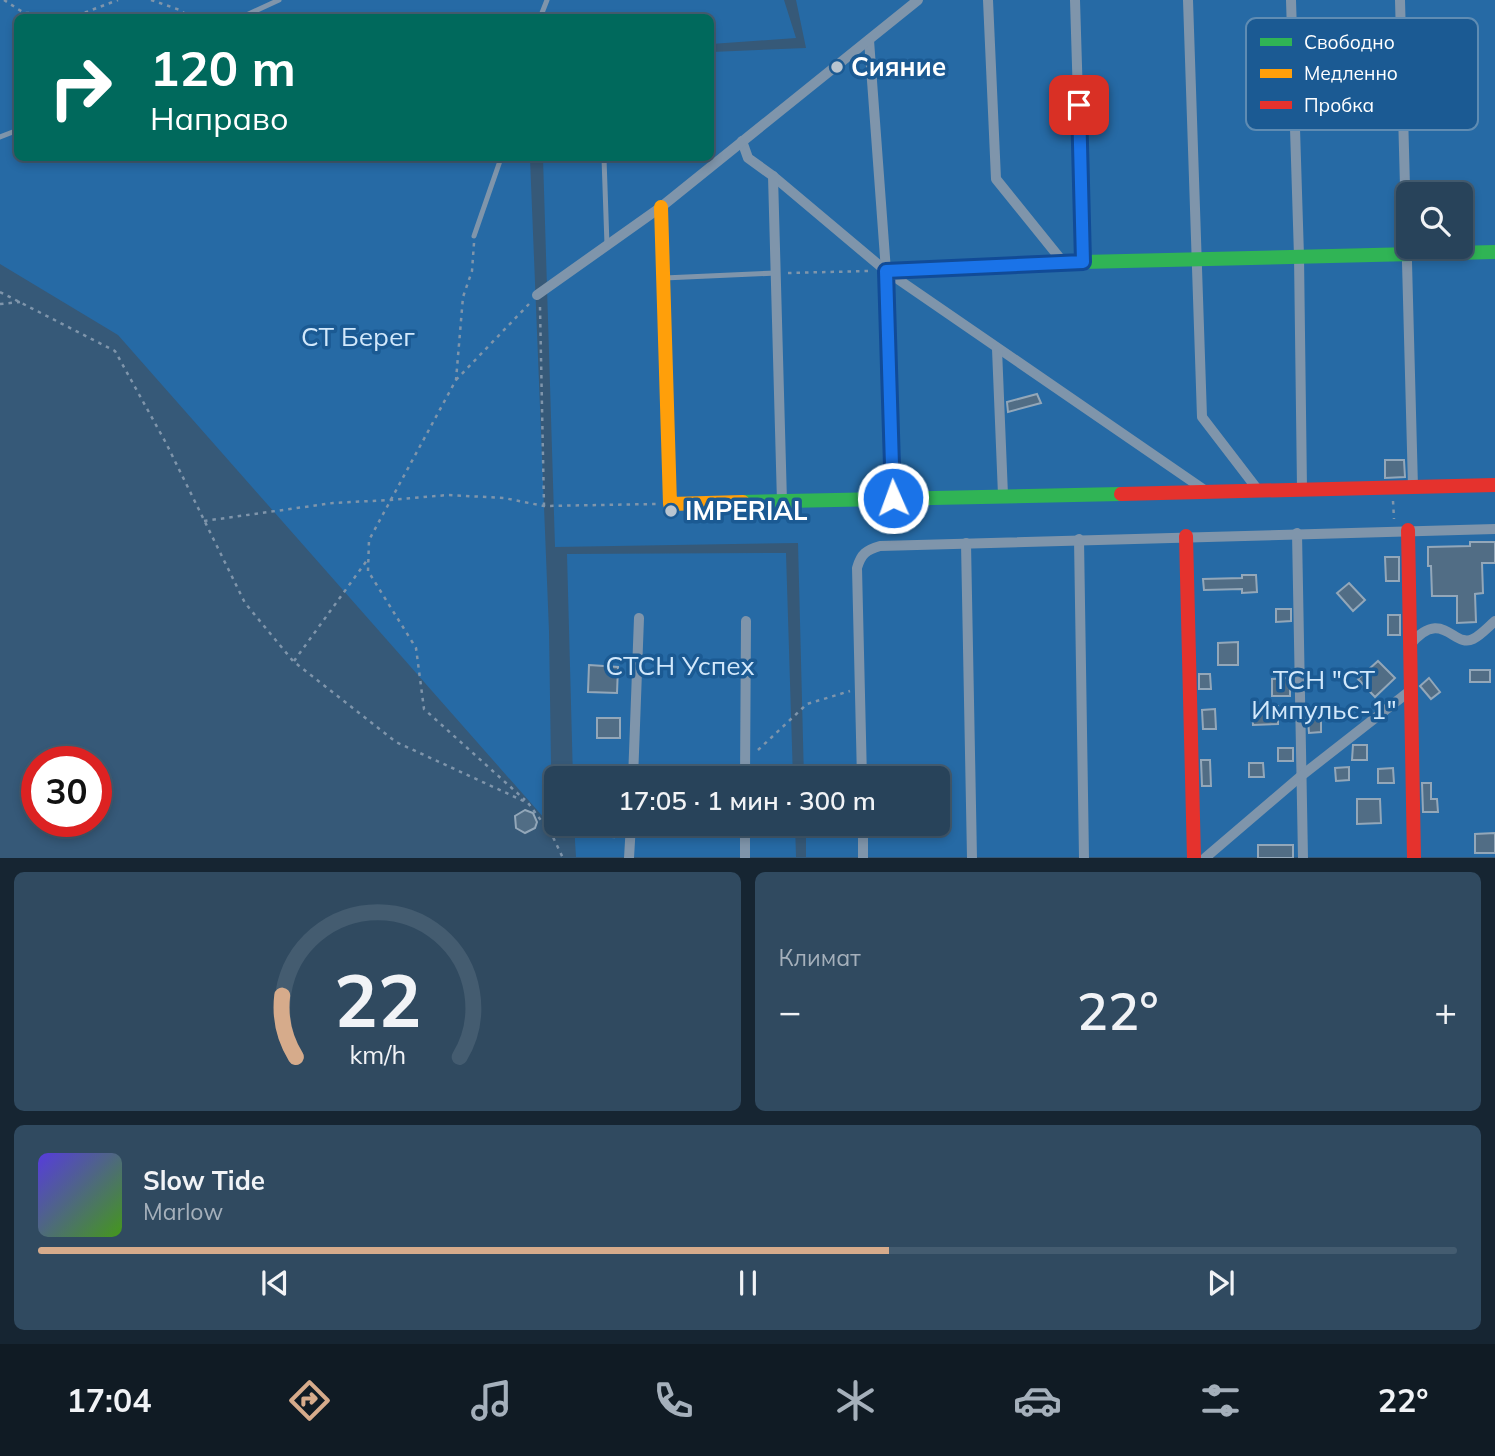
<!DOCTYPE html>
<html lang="ru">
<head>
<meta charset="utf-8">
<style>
  :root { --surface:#28435a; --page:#304a60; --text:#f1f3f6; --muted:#a5b0bb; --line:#445c70; --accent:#d6ab8b }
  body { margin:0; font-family:Mulish,sans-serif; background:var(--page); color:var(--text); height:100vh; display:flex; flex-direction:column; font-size:26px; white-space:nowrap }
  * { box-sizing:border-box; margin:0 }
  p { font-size:23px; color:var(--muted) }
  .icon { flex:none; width:38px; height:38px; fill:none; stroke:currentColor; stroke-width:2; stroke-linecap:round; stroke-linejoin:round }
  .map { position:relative; height:858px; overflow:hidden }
  .drawer { display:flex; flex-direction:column; gap:14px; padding:14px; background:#162532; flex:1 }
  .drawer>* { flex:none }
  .hud { position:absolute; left:14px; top:14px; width:700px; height:147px; border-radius:10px; box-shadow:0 4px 10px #0003,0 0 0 2px var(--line); background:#00695c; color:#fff; overflow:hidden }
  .tools { position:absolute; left:1396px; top:182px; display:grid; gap:14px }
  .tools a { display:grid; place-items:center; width:77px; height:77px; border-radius:10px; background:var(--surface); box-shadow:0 4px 10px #0003,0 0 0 2px var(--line); font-size:35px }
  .speed { position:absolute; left:21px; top:746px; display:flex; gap:14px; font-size:35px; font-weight:700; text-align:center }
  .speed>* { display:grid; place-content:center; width:91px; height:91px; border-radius:50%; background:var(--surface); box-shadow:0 4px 10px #0003,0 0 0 2px var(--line); line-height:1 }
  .speed .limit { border:10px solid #d22; background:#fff; color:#111 }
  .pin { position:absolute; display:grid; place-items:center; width:60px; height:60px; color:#fff; margin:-30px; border-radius:14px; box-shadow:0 4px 10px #0006 }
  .me { position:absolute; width:77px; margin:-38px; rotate:358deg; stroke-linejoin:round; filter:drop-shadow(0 0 5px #0008) }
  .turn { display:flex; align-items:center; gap:24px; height:147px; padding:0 21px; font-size:32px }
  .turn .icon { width:91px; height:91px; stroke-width:2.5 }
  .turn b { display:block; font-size:49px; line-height:60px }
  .big { font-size:52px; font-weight:600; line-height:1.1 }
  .drawer .card { flex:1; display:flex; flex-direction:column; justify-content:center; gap:10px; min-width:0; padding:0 24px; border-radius:10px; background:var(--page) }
  .drawer .dial { align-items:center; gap:0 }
  .dial svg { height:182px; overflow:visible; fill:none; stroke:var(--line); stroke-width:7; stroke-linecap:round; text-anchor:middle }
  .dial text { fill:var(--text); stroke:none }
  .song { display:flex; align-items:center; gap:21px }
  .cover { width:84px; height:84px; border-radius:10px; background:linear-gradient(135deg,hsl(250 70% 55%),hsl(100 70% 35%)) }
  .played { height:7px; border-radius:4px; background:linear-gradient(90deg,var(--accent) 60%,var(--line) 60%) }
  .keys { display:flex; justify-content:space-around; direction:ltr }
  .heat { display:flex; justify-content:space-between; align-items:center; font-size:38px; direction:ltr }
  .drawer .tiles { flex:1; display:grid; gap:14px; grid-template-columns:1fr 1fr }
  .card:last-child { grid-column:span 2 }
  .trip { position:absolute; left:544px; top:766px; width:406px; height:70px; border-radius:10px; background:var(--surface); box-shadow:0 4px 10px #0003,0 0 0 2px var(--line); font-weight:600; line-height:70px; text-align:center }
  .tabs { display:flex; height:112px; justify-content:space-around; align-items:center; background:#101b24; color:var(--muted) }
  .tabs .icon { width:49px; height:49px }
  .tabs .active { color:var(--accent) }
  .tabs b { font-size:32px; color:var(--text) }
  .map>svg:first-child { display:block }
  .green { fill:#266aa5; fill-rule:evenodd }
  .building { fill:#516d85; stroke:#93a7b9; stroke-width:2 }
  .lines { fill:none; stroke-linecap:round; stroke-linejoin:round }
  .path { stroke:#7f95ab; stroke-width:2.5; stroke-dasharray:3.5 5; stroke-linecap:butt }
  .lane { stroke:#7f95ab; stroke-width:5 }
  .street { stroke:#7f95ab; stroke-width:10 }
  .fast { stroke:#30b455; stroke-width:14 }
  .slow { stroke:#ff9f0a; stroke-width:14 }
  .jam { stroke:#e5322d; stroke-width:14 }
  .route-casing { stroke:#114b97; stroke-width:18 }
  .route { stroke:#1a73e8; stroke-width:12 }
  .poi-dot { fill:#b9c5d0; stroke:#1b5a93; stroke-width:2.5 }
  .labels { text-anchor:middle; stroke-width:7; stroke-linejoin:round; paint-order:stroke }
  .poi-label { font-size:26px; font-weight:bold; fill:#fff; stroke:#1b5a93; text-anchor:start }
  .park-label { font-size:26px; fill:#d2e8fb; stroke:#1b5a93 }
  .key { fill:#1b5a93; stroke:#5f8cb3; stroke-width:2 }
  .key-label { font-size:19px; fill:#fff }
</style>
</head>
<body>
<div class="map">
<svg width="1495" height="858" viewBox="0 0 1495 858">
  <rect width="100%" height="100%" fill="#365978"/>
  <g class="green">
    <polygon points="0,0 784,0 796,38 711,44 710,18 18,18 18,158 530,158 549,631 552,827 118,335 0,264"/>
    <path d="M796 0H1495V857H806V824H938V779H804L798 543 555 547 543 158H710L711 52 806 48ZM1409 194H1461V247H1409Z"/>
    <polygon points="786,553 793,779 573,779 567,554"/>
    <polygon points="574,824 795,824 796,857 576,857"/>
  </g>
  <g class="building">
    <polygon points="1037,394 1041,403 1008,412 1007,402"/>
    <polygon points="1385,460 1404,460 1405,477 1385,478"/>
    <polygon points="1470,542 1495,542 1495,563 1482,563 1483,593 1475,594 1476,622 1457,623 1457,596 1432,596 1431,566 1428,566 1428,547 1470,546"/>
    <polygon points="1385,557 1399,557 1399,581 1386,581"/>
    <polygon points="1242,575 1256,575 1257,592 1242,593 1242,589 1204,590 1203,579 1242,578"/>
    <polygon points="1349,583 1365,600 1353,611 1337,593"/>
    <polygon points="1276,609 1291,609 1291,621 1276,622"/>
    <rect x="1388" y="615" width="12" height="20"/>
    <polygon points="1238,642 1238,665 1218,665 1218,643"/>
    <polygon points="1378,661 1395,678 1375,697 1358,679"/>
    <polygon points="589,665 618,667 617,693 588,692"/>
    <rect x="1470" y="670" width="20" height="12"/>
    <polygon points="1199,674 1210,674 1211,689 1199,689"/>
    <polygon points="1290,678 1290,696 1272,696 1272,679"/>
    <polygon points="1429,678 1440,692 1431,699 1420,686"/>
    <polygon points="1252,706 1278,706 1278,724 1253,725"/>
    <polygon points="1215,709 1216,729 1203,729 1202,710"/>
    <rect x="597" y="718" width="23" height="20"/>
    <polygon points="1321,719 1321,732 1309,733 1308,720"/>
    <polygon points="1353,745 1367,745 1367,760 1352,760"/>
    <rect x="1278" y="748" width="15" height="13"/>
    <polygon points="1201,760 1210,760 1211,786 1202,786"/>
    <polygon points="1249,763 1263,763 1264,777 1249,777"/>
    <polygon points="1349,767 1349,780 1336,781 1335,768"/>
    <polygon points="1393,768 1394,783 1378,783 1378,769"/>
    <polygon points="1422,783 1431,783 1431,799 1437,799 1438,812 1423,812"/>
    <polygon points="1357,799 1380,799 1381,823 1357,824"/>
    <polygon points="525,810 533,813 537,822 535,828 525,833 516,828 515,816"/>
    <polygon points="1495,833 1495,853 1475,853 1475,834"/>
    <rect x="1258" y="845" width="35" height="13"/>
  </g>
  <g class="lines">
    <g class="path">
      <polyline points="4,0 24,13 81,14 118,0"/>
      <polyline points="151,0 180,10 191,18"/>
      <polyline points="474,243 472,271 463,297 456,380 369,540 368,571 416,648 424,709 525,800"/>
      <polyline points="788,273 869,271"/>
      <polyline points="0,292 115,351 166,443 245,603 293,661 396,742 528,803 552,835 563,858"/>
      <polyline points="0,304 20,302"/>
      <polyline points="540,307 544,506"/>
      <polyline points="456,380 529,304"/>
      <polyline points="1393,501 1394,519"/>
      <polyline points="204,521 333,503 390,500 448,495 504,498 544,506 656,504"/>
      <polyline points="294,661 368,559"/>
      <polyline points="758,750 807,704 850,691"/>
      <polyline points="552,835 618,837"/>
    </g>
    <g class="lane">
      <polyline points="240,18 279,0"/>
      <polyline points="540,18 547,0"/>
      <polyline points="0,137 18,130"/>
      <polyline points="604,158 607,245"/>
      <polyline points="474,236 501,158"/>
      <polyline points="664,278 776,273"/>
    </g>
    <g class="street">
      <polyline points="988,0 996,179 1063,262"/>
      <polyline points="1075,0 1083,262"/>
      <polyline points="1188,0 1202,417 1258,490"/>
      <polyline points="1291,0 1299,256 1302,489"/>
      <polyline points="1400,0 1413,487"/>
      <polyline points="869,40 886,271 893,498"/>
      <polyline points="742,141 748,158 773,176 886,271 1206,491"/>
      <polyline points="773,176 782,502"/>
      <polyline points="537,295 661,207 918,0"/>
      <polyline points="997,349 1003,495"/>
      <polyline points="1297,533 1303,858"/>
      <polyline points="1079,539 1084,858"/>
      <polyline points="966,543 972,858"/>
      <path d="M1410 645C1442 606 1454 649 1473 639 1481 635 1488 627 1495 621"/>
      <polyline points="633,779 639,618"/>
      <polyline points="745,779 746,621"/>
      <path d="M862 779 857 568C861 554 866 550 880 546L1495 529"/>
      <polyline points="863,824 863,858"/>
      <polyline points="629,858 631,824"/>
      <polyline points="745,858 745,824"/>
      <polyline points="1205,858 1301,776 1411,690"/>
    </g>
    <g class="fast">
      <polyline points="886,271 1083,262 1495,252"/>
      <polyline points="743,502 1121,494"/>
    </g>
    <polyline class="slow" points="661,207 670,504 743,502"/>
    <g class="jam">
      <polyline points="1121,494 1495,485"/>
      <polyline points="1408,530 1414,858"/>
      <polyline points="1186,536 1194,858"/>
    </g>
  </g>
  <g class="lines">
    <defs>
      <polyline id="route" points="893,498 886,271 1083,262 1079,105"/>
    </defs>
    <use href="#route" class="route-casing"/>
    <use href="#route" class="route"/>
  </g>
  <g class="poi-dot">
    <circle cx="837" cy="67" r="7"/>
    <circle cx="671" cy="511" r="7"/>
  </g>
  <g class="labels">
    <g class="poi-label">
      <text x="851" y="76">Сияние</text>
      <text x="685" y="520">IMPERIAL</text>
    </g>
    <g class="park-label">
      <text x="358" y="346">СТ Берег</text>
      <text x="680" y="675">СТСН Успех</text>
      <text x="1324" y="689">ТСН "СТ<tspan x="1324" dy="30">Импульс-1"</tspan></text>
    </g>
  </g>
  <rect x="1246" y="18" width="232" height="112" rx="10" class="key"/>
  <rect x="1260" y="38" width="32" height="8" fill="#30b455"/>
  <rect x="1260" y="69" width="32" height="9" fill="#ff9f0a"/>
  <rect x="1260" y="101" width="32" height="8" fill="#e5322d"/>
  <g class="key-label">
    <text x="1304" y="49">Свободно</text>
    <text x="1304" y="80">Медленно</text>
    <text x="1304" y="112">Пробка</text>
  </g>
</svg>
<div class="tools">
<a><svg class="icon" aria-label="search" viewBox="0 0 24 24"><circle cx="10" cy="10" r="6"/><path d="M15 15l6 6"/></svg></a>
</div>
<div class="speed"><div class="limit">30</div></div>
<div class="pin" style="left:1079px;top:105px;background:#d93025"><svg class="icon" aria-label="arrive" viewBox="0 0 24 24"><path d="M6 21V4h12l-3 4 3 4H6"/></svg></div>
<svg class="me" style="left:893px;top:498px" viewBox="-20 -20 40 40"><circle r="17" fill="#1a73e8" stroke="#fff" stroke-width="3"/><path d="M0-11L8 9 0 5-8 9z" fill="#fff"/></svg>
<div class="trip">17:05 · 1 мин · 300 m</div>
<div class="hud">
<div class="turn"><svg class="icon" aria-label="right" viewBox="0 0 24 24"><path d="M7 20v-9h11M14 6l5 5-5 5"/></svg><div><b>120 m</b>Направо</div></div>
</div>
</div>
<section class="drawer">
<div class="tiles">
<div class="card dial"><svg viewBox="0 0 100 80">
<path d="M14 69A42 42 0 1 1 86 69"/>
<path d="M14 69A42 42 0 0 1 8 42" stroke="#d6ab8b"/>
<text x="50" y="56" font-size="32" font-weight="700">22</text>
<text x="50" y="72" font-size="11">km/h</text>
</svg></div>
<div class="card"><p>Климат</p>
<div class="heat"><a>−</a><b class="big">22°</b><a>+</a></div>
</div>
<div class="card">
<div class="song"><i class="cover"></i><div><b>Slow Tide</b><p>Marlow</p></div></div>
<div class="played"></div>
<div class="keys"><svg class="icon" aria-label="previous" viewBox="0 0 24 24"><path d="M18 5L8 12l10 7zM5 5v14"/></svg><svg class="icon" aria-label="pause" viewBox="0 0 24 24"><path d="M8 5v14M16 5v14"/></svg><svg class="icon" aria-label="next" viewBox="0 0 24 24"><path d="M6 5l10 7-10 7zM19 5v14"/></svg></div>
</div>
</div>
</section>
<nav class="tabs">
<b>17:04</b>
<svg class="icon active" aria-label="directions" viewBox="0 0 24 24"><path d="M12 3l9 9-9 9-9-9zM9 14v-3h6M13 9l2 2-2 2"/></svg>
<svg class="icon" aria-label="music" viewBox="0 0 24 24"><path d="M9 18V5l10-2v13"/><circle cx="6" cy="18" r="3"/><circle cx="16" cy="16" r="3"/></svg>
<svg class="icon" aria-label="phone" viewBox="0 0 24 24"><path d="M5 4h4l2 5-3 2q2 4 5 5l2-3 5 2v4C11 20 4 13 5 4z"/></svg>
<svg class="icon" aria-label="climate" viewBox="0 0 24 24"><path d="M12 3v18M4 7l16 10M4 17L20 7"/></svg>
<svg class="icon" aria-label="car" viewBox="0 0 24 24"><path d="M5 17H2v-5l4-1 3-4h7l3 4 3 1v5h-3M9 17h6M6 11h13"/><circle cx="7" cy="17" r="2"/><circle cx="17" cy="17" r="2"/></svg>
<svg class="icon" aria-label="filters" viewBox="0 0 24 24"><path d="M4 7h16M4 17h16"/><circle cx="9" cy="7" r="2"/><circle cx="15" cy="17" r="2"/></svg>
<b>22°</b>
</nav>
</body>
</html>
